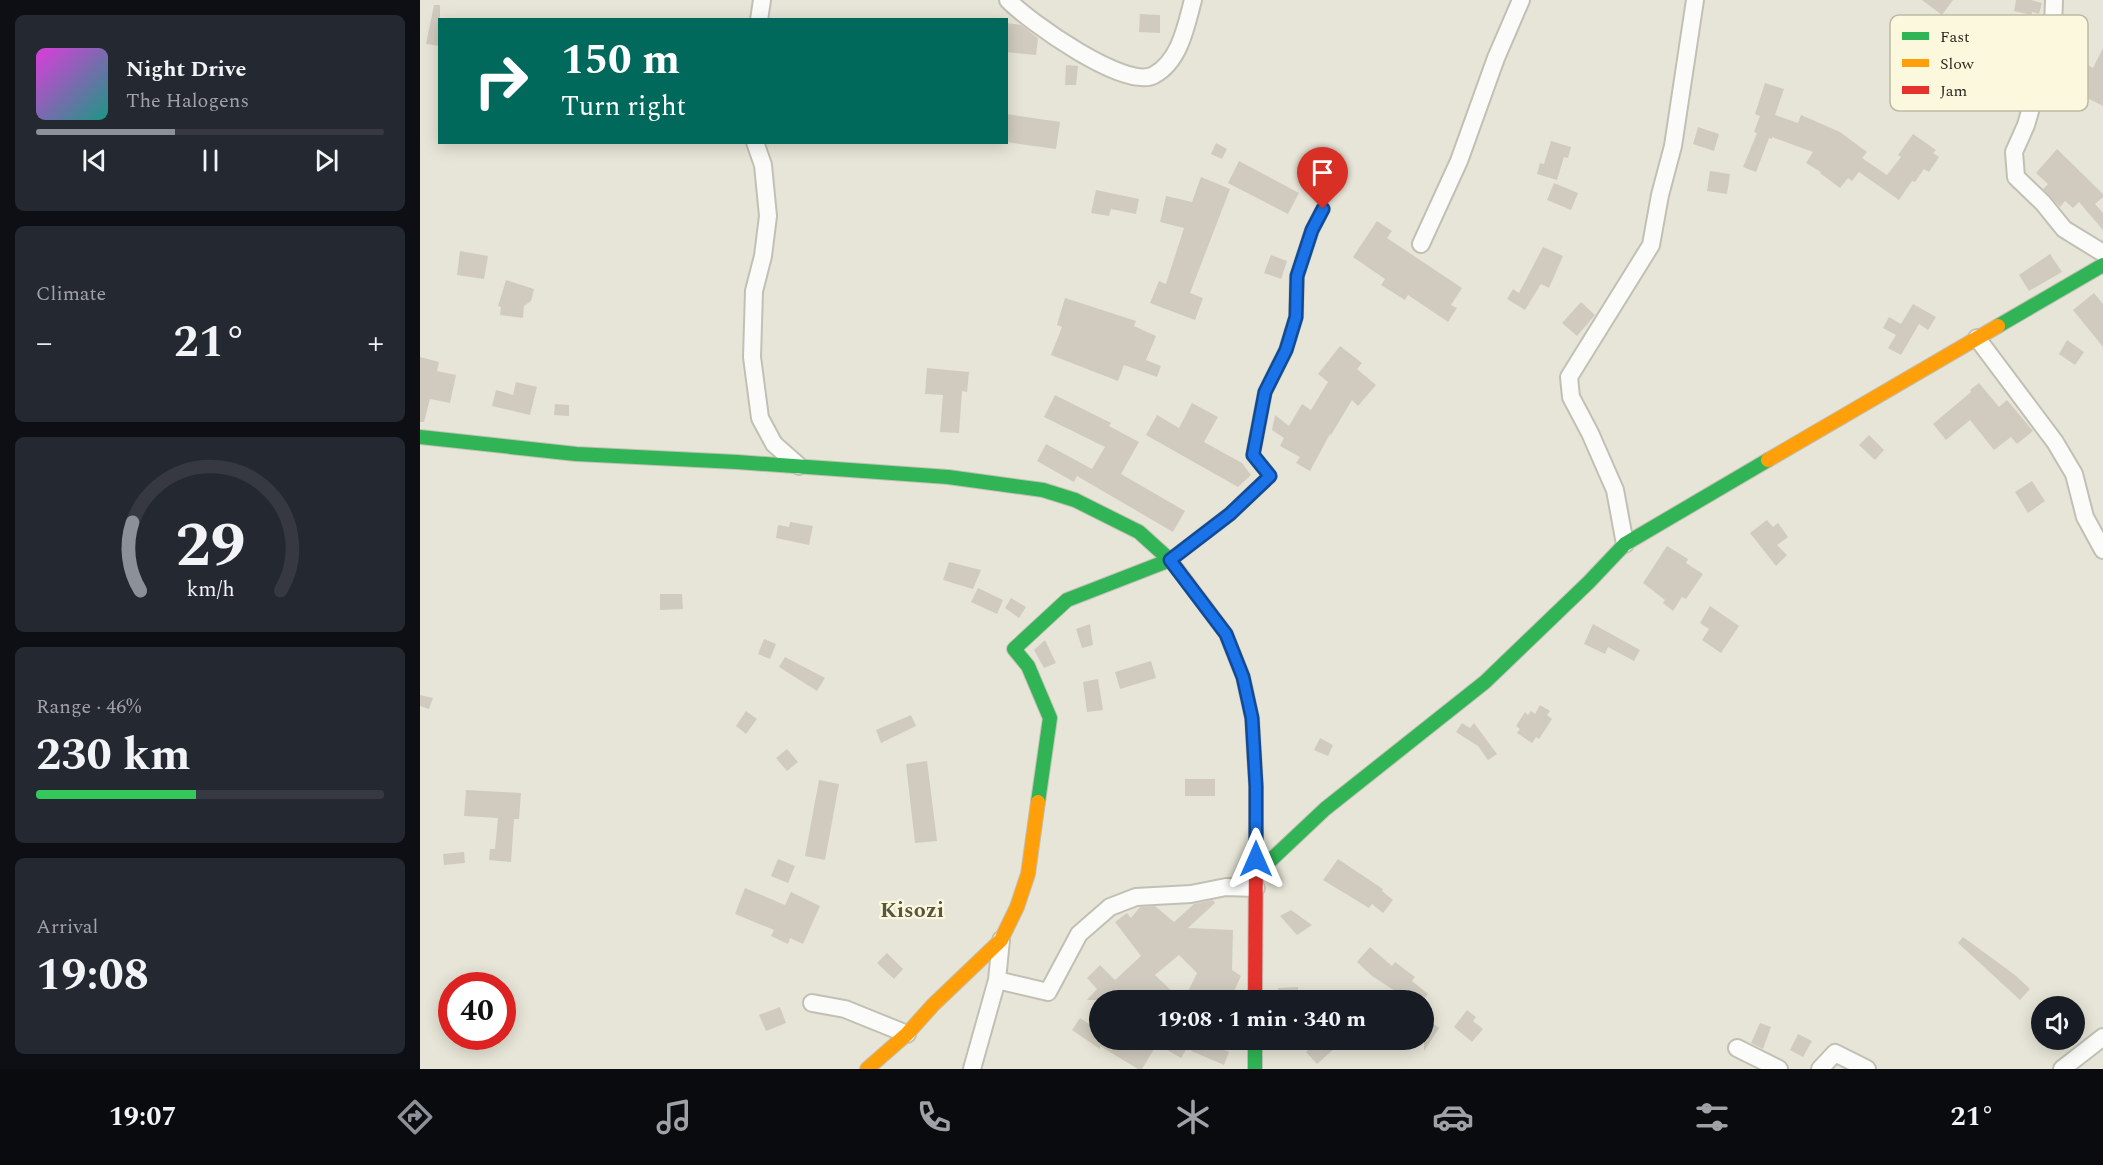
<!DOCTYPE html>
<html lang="en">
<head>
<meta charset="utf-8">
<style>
	body { margin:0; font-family:Spectral,serif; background:#242831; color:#f1f3f6; height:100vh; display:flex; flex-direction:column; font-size:22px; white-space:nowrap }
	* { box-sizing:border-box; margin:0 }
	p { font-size:20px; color:#9ea1a6 }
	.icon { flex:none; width:33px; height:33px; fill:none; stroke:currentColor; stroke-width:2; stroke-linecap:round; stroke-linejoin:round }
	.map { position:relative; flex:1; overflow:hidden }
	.panel { display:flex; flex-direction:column; gap:15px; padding:15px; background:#0d0f14; width:420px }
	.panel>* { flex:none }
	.banner { position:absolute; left:18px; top:18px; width:570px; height:126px; border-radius:0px; box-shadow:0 3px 15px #0003; background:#00695c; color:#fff; overflow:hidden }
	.buttons { position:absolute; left:1611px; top:996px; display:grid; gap:12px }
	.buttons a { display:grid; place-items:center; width:54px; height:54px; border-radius:50%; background:#171b24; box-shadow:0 3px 15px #0003; font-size:30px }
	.speed { position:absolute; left:18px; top:972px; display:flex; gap:12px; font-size:30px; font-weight:700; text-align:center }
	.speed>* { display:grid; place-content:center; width:78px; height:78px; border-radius:50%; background:#171b24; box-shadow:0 3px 15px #0003; line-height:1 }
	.speed .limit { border:9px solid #d22; background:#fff; color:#111 }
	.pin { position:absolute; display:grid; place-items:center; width:51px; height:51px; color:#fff; margin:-62px -26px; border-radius:50% 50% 50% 0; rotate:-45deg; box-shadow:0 0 6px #0007 }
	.pin .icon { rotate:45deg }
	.me { position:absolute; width:66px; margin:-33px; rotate:0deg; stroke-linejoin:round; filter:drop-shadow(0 0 4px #0008) }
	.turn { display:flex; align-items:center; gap:21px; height:126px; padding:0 24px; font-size:27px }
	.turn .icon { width:78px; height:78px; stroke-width:2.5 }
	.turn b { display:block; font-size:42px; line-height:51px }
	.big { font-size:45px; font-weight:700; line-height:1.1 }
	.panel .card { flex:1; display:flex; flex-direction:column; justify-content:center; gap:9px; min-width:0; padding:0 21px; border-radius:9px; background:#242831 }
	.panel .dial { align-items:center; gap:0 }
	.dial svg { height:156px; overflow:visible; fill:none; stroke:#363941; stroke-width:7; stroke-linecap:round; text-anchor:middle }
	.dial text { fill:#f1f3f6; stroke:none }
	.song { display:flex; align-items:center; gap:18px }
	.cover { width:72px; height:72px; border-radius:9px; background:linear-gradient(135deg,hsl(300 70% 55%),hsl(170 70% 35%)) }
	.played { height:6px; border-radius:3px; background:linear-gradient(90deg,#8c9099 40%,#363941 40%) }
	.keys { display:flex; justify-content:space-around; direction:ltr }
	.heat { display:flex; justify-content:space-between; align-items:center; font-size:33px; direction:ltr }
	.charge { height:9px; border-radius:4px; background:linear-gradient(90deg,#34c759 46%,#363941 0) }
	.trip { position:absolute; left:669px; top:990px; width:345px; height:60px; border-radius:30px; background:#171b24; box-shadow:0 3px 15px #0003; font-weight:700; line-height:60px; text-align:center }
	.tabs { display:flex; height:96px; justify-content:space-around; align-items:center; background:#090b0e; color:#9ea1a6 }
	.tabs .icon { width:42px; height:42px }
	.tabs .active { color:#8c9099 }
	.tabs b { font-size:27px; color:#f1f3f6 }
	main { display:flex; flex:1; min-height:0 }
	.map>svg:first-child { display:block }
	.building { fill:#d1cbbf }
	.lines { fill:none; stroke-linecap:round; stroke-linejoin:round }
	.street-casing { stroke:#c2c0b4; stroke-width:20 }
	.fast-casing { stroke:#c2c0b4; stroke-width:16 }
	.slow-casing { stroke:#c2c0b4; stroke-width:16 }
	.jam-casing { stroke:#c2c0b4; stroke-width:16 }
	.street { stroke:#fbfbf9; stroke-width:16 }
	.fast { stroke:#30b455; stroke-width:14 }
	.slow { stroke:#ff9f0a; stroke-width:14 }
	.jam { stroke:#e5322d; stroke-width:14 }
	.route-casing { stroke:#114b97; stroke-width:15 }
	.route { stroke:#1a73e8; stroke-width:10 }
	.labels { text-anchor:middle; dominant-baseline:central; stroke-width:4.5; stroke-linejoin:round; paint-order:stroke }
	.quarter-label { font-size:22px; font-weight:bold; fill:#59563f; stroke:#fbf8dd }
	.key { fill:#fbf8dd; stroke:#bcbaa4; stroke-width:1.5 }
	.key-label { font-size:16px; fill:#2a291f }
</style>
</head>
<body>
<main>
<section class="panel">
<div class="card">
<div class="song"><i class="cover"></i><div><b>Night Drive</b><p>The Halogens</p></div></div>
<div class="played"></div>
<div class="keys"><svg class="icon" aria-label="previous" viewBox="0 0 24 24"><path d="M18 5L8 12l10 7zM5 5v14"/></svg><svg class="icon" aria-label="pause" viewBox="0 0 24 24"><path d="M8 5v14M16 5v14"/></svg><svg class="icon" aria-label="next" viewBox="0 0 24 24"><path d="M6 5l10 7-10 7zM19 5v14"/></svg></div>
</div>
<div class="card"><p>Climate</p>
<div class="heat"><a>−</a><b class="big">21°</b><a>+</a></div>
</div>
<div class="card dial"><svg viewBox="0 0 100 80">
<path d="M14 69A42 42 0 1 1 86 69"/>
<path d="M14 69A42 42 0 0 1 10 34" stroke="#8c9099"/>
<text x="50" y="56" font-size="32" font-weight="700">29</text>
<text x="50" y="72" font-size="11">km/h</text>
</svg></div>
<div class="card"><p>Range · 46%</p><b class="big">230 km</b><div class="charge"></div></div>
<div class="card"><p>Arrival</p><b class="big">19:08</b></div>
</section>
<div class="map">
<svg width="1683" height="1069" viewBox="0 0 1683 1069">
	<rect width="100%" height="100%" fill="#e7e5d7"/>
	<path class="building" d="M 1502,0 L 1533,0 L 1522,15 Z
		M 1596,0 L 1611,0 L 1622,3 L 1619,14 L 1612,12 L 1612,15 L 1594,11 Z
		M 14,5 L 20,5 L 20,46 L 6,44 Z
		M 720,14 L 740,15 L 740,33 L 719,32 Z
		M 586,23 L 601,25 L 618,38 L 616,55 L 586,52 Z
		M 1683,48 L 1683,106 L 1667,98 L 1669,94 L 1653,86 L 1664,63 L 1673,68 Z
		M 646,65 L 658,66 L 656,85 L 645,85 Z
		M 1345,83 L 1364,89 L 1355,115 L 1378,123 L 1381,115 L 1420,132 L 1447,152 L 1442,158 L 1467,175 L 1481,157 L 1478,155 L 1493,134 L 1516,150 L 1513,153 L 1519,157 L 1509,172 L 1504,169 L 1495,182 L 1492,181 L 1479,200 L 1439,172 L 1432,181 L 1428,178 L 1420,188 L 1400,173 L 1401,172 L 1386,163 L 1393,152 L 1352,137 L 1352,139 L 1349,138 L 1336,172 L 1323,167 L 1337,133 L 1334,132 L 1340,116 L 1335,114 Z
		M 586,114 L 640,122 L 636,149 L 586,142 Z
		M 1278,127 L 1299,134 L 1294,151 L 1273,144 Z
		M 1131,141 L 1151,147 L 1148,158 L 1144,157 L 1137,180 L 1117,174 L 1120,163 L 1124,164 Z
		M 796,143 L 807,149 L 802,159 L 791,154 Z
		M 1637,149 L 1683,194 L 1683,197 L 1675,204 L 1683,213 L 1683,230 L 1659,202 L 1653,208 L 1645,201 L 1640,207 L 1623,189 L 1628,184 L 1616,173 Z
		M 819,161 L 879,193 L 868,214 L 808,183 Z
		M 1290,171 L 1310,174 L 1307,194 L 1287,191 Z
		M 781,177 L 810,189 L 770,293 L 783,298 L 775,320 L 730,303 L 739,281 L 746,284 L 764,228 L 740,222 L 746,196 L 772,202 Z
		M 1134,183 L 1158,193 L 1151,210 L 1127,200 Z
		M 676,190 L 719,199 L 716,214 L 691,209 L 689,216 L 671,213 Z
		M 957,221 L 972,231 L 967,238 L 1042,288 L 1031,305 L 1037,308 L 1028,322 L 988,295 L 985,300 L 961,285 L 965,279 L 933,257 Z
		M 1123,247 L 1143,256 L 1129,288 L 1121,284 L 1105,310 L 1087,299 L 1093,289 L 1099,293 Z
		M 40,251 L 68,256 L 64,279 L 37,275 Z
		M 1630,254 L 1642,272 L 1609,291 L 1599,275 Z
		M 851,255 L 867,261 L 861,279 L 844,273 Z
		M 86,280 L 114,289 L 111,301 L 104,306 L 103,318 L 80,315 L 81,307 L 78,306 Z
		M 1674,293 L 1683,304 L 1683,347 L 1653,310 Z
		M 645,298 L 716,321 L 714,326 L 736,336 L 726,360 L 741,366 L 737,377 L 704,365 L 698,381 L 631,355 L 642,327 L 637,325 Z
		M 1161,302 L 1175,315 L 1157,336 L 1142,323 Z
		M 1493,304 L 1516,317 L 1508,330 L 1499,324 L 1481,355 L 1468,348 L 1476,335 L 1463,328 L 1469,317 L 1481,324 Z
		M 1647,340 L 1664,352 L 1655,365 L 1639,354 Z
		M 920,346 L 942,363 L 937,369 L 956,385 L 938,406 L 932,400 L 911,435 L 910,434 L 890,471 L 876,463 L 880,457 L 860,446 L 864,438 L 852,430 L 855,415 L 869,426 L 882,404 L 891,410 L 908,382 L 898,374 Z
		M 0,357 L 19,362 L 17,371 L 36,375 L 30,403 L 10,399 L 4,422 L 0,422 Z
		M 507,368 L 549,372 L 547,392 L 542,391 L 539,433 L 520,432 L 523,395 L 505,394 Z
		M 96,382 L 117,387 L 110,415 L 72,406 L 76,390 L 93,395 Z
		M 1559,383 L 1579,407 L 1587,400 L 1613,431 L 1597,444 L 1591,437 L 1574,450 L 1550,420 L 1526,440 L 1513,424 L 1551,392 L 1550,390 Z
		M 635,395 L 691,423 L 689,426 L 719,442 L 701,474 L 765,511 L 753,532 L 657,476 L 654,482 L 617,461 L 626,444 L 672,469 L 685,447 L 624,417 Z
		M 772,403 L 798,417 L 784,442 L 822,463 L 831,475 L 818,487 L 726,435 L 737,415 L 759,428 Z
		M 135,404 L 149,405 L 149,416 L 134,415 Z
		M 1449,435 L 1464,450 L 1455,460 L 1439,445 Z
		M 1612,481 L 1625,501 L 1608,513 L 1595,492 Z
		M 1347,520 L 1353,527 L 1358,523 L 1368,537 L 1357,545 L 1367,555 L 1356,566 L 1330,533 Z
		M 370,522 L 393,526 L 389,545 L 356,538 L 358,525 L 369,527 Z
		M 1247,546 L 1268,559 L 1266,563 L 1283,574 L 1266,599 L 1262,597 L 1253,611 L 1243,603 L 1245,600 L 1223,583 Z
		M 529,562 L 561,570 L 553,589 L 523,580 Z
		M 558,588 L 583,600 L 577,614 L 551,602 Z
		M 240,594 L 262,594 L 263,609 L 240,610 Z
		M 591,598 L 606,607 L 599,618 L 585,608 Z
		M 1290,606 L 1319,626 L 1301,653 L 1282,640 L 1289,629 L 1280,623 Z
		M 670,624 L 673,645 L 662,648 L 656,629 Z
		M 1173,624 L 1220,650 L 1214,661 L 1188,647 L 1185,654 L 1164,644 Z
		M 344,639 L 356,644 L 350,659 L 338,654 Z
		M 625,640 L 636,663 L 624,668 L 614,650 Z
		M 365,657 L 405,678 L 397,691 L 359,667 Z
		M 731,661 L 736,678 L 700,689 L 695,672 Z
		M 678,679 L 683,710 L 667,712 L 663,682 Z
		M 0,695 L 13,698 L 9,709 L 0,706 Z
		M 1120,705 L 1130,711 L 1127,715 L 1132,719 L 1119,739 L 1116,737 L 1112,743 L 1097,733 L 1100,729 L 1096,726 L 1105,712 L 1108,715 L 1111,711 L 1115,714 Z
		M 326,711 L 337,719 L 326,734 L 316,726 Z
		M 491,715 L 496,726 L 461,743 L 456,730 Z
		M 1042,723 L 1050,728 L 1054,723 L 1077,754 L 1068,760 L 1058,746 L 1036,732 Z
		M 900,738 L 913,745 L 908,756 L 894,750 Z
		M 367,749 L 378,762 L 367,771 L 356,758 Z
		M 507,761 L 517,841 L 495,843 L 486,764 Z
		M 765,779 L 795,779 L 795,796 L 765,796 Z
		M 399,780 L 419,784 L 405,860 L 385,856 Z
		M 46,790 L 101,793 L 99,819 L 94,819 L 91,862 L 69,860 L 70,849 L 75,849 L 78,818 L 44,816 Z
		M 44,852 L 45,863 L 24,865 L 23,854 Z
		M 358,859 L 375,866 L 368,883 L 351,876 Z
		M 918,859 L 963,889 L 962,891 L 973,900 L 963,913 L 952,904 L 949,908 L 903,880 Z
		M 325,888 L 365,905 L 371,892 L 400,906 L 383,944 L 370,938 L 368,944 L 351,936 L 354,930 L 315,914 Z
		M 793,900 L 795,903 L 768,928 L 813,930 L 812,970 L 821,976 L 810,1000 L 764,1000 L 777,973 L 759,955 L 735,975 L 761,1000 L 667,1000 L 677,989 L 667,978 L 680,965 L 695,980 L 721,956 L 695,922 L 707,913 L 711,918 L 720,907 L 735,906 L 754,922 L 774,904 Z
		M 871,910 L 892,925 L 877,935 L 860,916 Z
		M 1543,937 L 1595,975 L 1610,989 L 1600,1000 L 1538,943 Z
		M 950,947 L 972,966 L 975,962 L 995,977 L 992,981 L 1008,994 L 1003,1000 L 989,1000 L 952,976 L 937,962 Z
		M 467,953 L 483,969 L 474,979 L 457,963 Z
		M 878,987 L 878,1000 L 859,1000 L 858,988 Z
		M 360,1007 L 366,1023 L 346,1031 L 339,1015 Z
		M 1047,1010 L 1056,1017 L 1053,1021 L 1063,1029 L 1052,1042 L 1034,1027 Z
		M 1004,1017 L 1019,1028 L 1004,1051 Z
		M 660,1018 L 680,1031 L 680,1040 L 760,1040 L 769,1045 L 761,1058 L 737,1044 L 722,1069 L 718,1069 L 680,1046 L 680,1049 L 652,1030 Z
		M 1340,1023 L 1351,1027 L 1343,1049 L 1331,1043 Z
		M 1378,1034 L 1392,1041 L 1383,1057 L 1370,1050 Z
		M 776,1040 L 780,1040 L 809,1052 L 804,1065 L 771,1051 Z
		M 899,1040 L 908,1040 L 915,1048 L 897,1064 L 886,1052 Z"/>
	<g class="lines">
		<defs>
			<path id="street" d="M 588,0 C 608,21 706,91 734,75 C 760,61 766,26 773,0
				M 1634,0 L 1633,26 L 1622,70 L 1606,125 L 1594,152 L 1596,177 L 1623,203 L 1644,229 L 1683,253
				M 339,20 L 342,0
				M 335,142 L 343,165 L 348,216 L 343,256 L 334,291 L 332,357 L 340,418 L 354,444 L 379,466
				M 1001,244 L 1039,161 L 1076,58 L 1101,0
				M 1557,338 L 1635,442 L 1654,474 L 1665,517 L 1683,550
				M 1205,544 L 1195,490 L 1170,433 L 1151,397 L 1149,377 L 1231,245 L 1240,195 L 1253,146 L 1275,0
				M 577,980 L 628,992 L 659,934 L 690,907 L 716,897 L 771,894 L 806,887 L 836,888
				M 392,1003 L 425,1009 L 487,1034
				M 1317,1048 L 1359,1069
				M 552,1069 L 577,980 L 581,940
				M 1400,1069 L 1415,1053 L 1447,1069
				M 1642,1069 L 1683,1037"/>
			<path id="fast" d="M 1578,326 L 1683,265
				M 0,437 L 156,454 L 317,462 L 528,477 L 623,490 L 655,500 L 719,532 L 750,560 L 758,570
				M 618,802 L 630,718 L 608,666 L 594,649 L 647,600 L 750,560 L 810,514 L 850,476 L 833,455 L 845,392 L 866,350 L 876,317 L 877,276 L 892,230 L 903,209
				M 836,874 L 905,809 L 1065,682 L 1169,582 L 1205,544 L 1348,460
				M 835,1040 L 835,1069"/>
			<path id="slow" d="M 1348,460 L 1578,326
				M 758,570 L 806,634 L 823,677 L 832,718 L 836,786 L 836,851
				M 447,1069 L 487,1034 L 513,1005 L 581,940 L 597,907 L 608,874 L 618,802"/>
			<path id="jam" d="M 835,1000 L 836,851"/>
		</defs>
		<use href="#street" class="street-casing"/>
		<use href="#fast" class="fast-casing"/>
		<use href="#slow" class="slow-casing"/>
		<use href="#jam" class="jam-casing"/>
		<use href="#street" class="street"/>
		<use href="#fast" class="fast"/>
		<use href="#slow" class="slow"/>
		<use href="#jam" class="jam"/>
	</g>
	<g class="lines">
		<defs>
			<path id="route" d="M 836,859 L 836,786 L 832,718 L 823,677 L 806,634 L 750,560 L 810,514 L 850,476 L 833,455 L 845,392 L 866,350 L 876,317 L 877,276 L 892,230 L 903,209"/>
		</defs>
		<use href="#route" class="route-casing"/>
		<use href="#route" class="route"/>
	</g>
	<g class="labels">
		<g class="quarter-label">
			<text x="492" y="910">Kisozi</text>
		</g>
	</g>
	<rect x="1470" y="15" width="198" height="96" rx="9" class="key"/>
	<rect x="1482" y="32" width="27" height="8" fill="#30b455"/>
	<rect x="1482" y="59" width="27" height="8" fill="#ff9f0a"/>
	<rect x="1482" y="86" width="27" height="8" fill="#e5322d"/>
	<g class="key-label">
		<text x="1520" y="42">Fast</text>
		<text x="1520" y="69">Slow</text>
		<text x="1520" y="96">Jam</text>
	</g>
</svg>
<div class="buttons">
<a><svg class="icon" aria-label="sound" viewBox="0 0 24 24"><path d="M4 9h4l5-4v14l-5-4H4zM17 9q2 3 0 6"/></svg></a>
</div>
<div class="speed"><div class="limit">40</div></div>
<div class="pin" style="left:903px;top:209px;background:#d93025"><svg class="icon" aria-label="arrive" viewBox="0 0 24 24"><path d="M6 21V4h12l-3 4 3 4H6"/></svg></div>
<svg class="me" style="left:836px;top:859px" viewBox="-20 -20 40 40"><path d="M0-17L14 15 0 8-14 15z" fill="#1a73e8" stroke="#fff" stroke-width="4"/></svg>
<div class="trip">19:08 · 1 min · 340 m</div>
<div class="banner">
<div class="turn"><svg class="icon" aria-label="right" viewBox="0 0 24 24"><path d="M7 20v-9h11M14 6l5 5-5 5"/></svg><div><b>150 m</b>Turn right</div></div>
</div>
</div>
</main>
<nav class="tabs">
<b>19:07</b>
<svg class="icon active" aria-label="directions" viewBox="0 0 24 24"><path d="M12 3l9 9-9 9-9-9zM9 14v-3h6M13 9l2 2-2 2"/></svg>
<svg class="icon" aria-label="music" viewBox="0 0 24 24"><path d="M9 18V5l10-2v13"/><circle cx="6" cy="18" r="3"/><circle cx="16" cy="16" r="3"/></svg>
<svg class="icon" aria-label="phone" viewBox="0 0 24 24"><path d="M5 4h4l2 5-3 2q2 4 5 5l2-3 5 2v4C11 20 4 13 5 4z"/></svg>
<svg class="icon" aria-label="climate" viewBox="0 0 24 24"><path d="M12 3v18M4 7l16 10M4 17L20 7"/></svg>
<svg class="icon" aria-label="car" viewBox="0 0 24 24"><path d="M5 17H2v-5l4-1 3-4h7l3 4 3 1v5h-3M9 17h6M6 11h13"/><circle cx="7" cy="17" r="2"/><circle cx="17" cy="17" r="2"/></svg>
<svg class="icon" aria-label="filters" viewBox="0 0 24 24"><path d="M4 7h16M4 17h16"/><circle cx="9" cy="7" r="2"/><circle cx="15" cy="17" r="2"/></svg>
<b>21°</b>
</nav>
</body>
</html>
